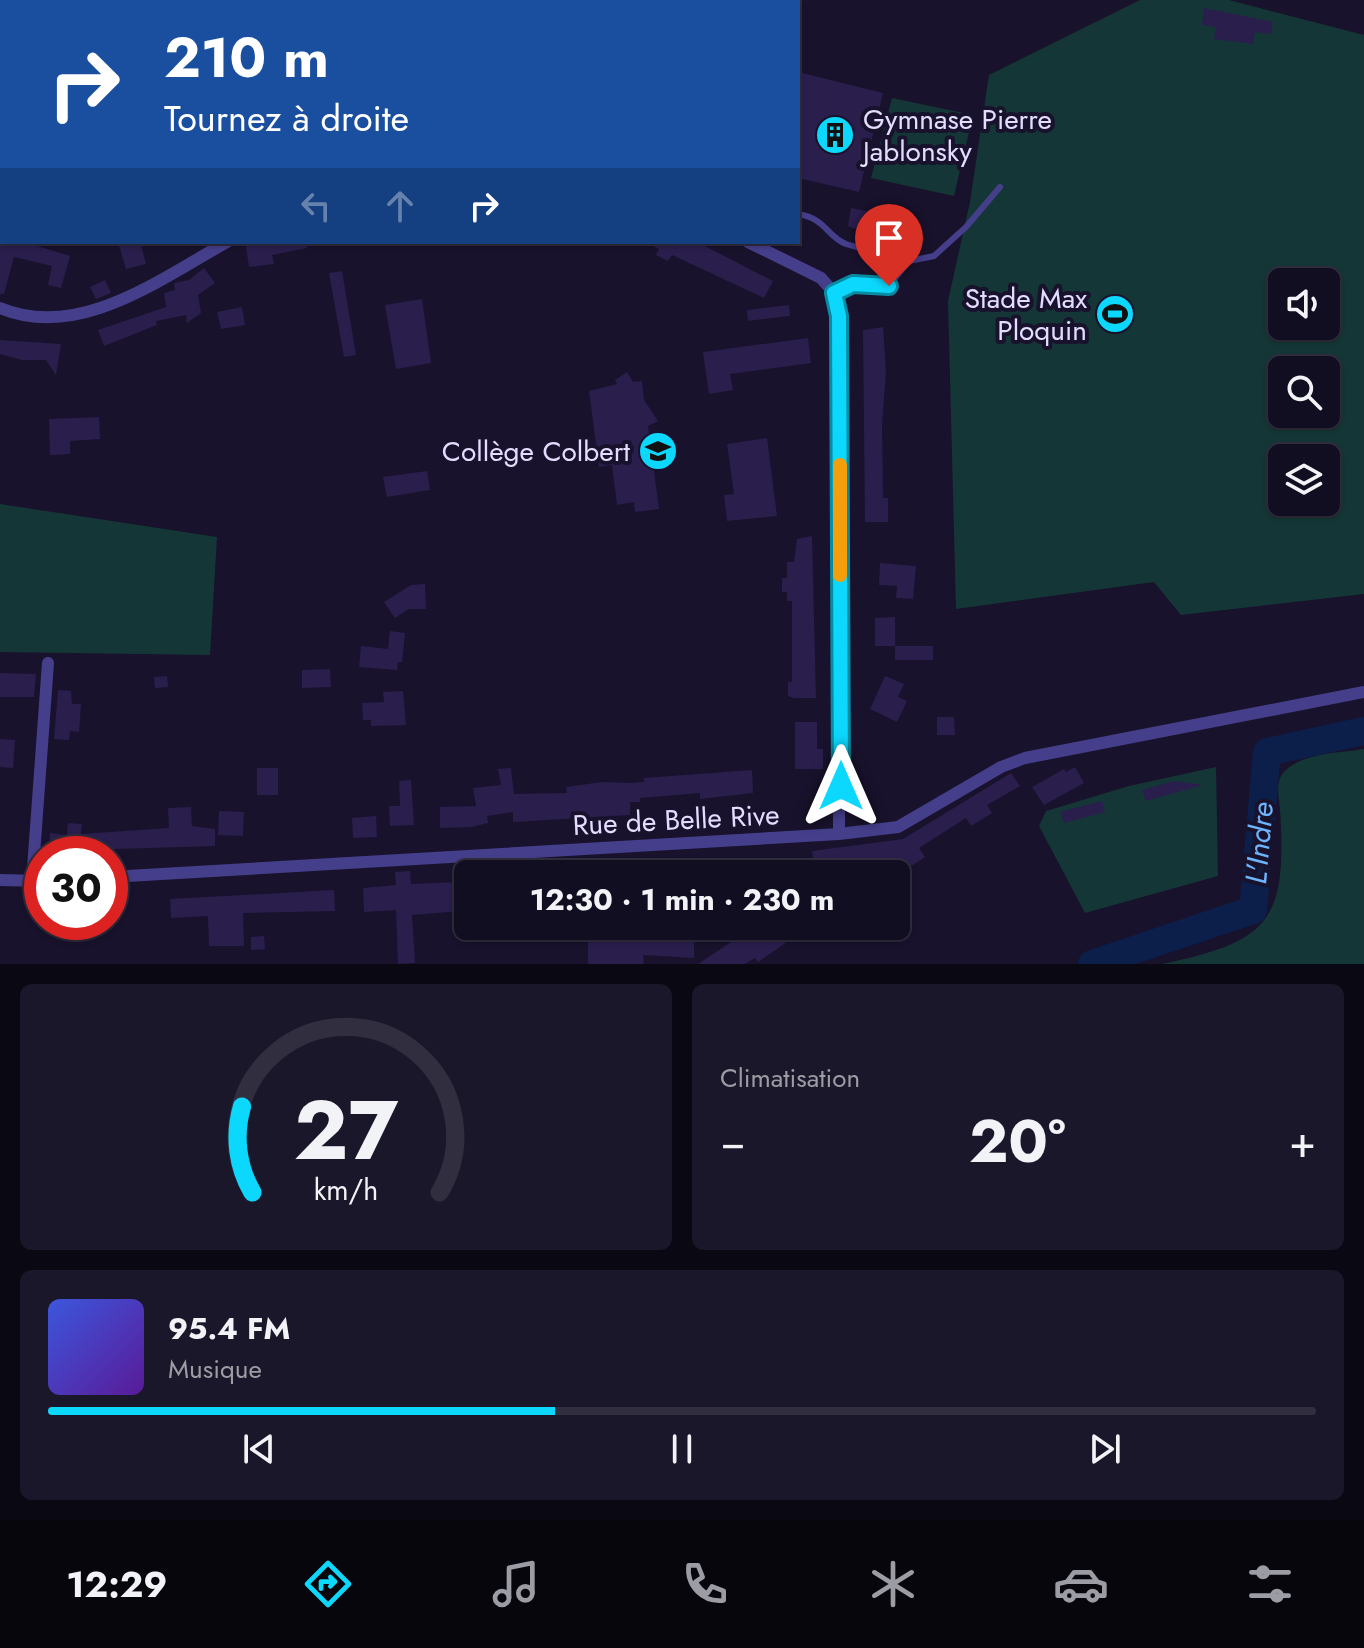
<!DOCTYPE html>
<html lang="fr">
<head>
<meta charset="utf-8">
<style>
	body { margin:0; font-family:Jost,sans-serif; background:#1b172a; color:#f1f3f6; height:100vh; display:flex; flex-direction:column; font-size:30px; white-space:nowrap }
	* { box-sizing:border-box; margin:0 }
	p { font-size:26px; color:#9c9ca5 }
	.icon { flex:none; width:44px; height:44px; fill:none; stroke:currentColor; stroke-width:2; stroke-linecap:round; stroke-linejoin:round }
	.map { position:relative; height:964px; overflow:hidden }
	.sheet { display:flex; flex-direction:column; gap:20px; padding:20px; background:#0a0812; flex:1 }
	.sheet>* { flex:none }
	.hud { position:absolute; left:0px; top:0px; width:800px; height:244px; box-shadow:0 2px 6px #0004,0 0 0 2px #312e3f; background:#1a4fa0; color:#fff; overflow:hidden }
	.tools { position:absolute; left:1268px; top:268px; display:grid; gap:16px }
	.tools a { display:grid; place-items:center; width:72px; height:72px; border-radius:12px; background:#120e21; box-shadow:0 2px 6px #0004,0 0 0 2px #312e3f; font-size:40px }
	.speed { position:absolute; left:24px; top:836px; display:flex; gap:16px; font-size:40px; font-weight:700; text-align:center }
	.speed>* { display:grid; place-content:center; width:104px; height:104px; border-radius:50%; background:#120e21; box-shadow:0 2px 6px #0004,0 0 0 2px #312e3f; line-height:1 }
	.speed .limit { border:12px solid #d22; background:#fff; color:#111 }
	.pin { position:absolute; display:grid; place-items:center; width:68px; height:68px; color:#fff; margin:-82px -34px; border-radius:50% 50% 50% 0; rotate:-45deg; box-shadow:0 0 8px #0007 }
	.pin .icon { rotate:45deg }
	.me { position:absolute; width:88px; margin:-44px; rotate:0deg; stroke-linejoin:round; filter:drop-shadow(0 0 6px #0008) }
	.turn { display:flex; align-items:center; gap:28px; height:168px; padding:0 32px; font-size:36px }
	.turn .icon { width:104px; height:104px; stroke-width:2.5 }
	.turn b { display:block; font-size:56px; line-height:68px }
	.lanes { display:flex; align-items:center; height:76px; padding:0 32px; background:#0003; justify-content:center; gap:40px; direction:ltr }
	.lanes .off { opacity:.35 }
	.big { font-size:60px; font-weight:700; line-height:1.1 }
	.sheet .card { flex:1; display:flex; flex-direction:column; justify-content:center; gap:12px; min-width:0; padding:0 28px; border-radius:12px; background:#1b172a }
	.sheet .dial { align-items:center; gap:0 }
	.dial svg { height:208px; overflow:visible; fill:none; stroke:#312e3f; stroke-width:7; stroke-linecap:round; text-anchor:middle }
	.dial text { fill:#f1f3f6; stroke:none }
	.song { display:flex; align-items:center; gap:24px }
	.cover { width:96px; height:96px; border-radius:12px; background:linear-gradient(135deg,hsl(230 70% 55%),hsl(270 70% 35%)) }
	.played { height:8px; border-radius:4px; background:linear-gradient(90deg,#0cd7fc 40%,#312e3f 40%) }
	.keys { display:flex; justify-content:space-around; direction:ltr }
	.heat { display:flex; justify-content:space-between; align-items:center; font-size:44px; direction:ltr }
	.sheet .tiles { flex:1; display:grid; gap:20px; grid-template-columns:1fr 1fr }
	.card:last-child { grid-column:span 2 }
	.trip { position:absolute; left:454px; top:860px; width:456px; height:80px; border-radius:12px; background:#120e21; box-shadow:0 2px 6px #0004,0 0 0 2px #312e3f; font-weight:700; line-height:80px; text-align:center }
	.tab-bar { display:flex; height:128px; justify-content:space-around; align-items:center; background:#07060d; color:#9c9ca5 }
	.tab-bar .icon { width:56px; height:56px }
	.tab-bar .active { color:#0cd7fc }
	.tab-bar b { font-size:36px; color:#f1f3f6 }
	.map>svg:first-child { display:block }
	.green { fill:#153636; fill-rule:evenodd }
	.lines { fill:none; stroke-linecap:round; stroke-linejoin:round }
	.river { stroke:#0c1f4b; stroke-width:28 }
	.building { fill:#2a1e4d }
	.lane { stroke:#453e8a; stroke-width:6 }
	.street { stroke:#453e8a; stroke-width:12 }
	.route-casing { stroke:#088ca4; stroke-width:20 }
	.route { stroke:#0cd7fc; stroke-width:14 }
	.slow { stroke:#f59e0b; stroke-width:14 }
	.labels { text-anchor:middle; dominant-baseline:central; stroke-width:8; stroke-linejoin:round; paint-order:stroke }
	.poi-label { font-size:28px; fill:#e3ddff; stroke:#18122c; text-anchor:end }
	.street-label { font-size:28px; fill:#e3ddff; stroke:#18122c }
	.water-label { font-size:30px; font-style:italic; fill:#6db3fd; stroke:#18122c }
</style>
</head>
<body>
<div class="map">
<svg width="1364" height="964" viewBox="0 0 1364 964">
	<rect width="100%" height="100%" fill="#18122c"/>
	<path class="green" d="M 1140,0 L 1229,0 L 1364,35 L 1364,594 L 1181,615 L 1154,582 L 956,609 L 948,301 L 970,202 L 989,75 ZM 1282,282 L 1326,282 L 1326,326 L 1282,326 ZM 1282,370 L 1326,370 L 1326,414 L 1282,414 ZM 1282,458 L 1326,458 L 1326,502 L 1282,502 Z
		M 892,98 L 973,115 L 954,196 L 871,178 Z
		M 0,504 L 217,537 L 210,655 L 0,652 Z
		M 1364,749 L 1364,964 L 1162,964 C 1271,941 1287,920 1280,809 C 1279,799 1275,783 1283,773 C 1300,753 1339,753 1364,749 Z
		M 1216,767 L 1218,876 L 1085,913 L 1039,826 L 1046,811 L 1129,786 Z"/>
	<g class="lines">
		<path class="river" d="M 1092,964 L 1253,910 L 1267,752 L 1364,731"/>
	</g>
	<path class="building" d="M 1204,8 L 1273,22 L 1271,34 L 1255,32 L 1253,44 L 1214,39 L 1216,27 L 1202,25 Z
		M 798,72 L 883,93 L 859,192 L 798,178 Z
		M 851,208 L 881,214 L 876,236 L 848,226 Z
		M 0,242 L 24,242 L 70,256 L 61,288 L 48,285 L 52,266 L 14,257 L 4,294 L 0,294 Z
		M 118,242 L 140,242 L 146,264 L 126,269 Z
		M 255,242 L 306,242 L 307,248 L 272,255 L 274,264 L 249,267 L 246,246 Z
		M 645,242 L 697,242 L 773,281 L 764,298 L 672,255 L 668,261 L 656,255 L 659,249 Z
		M 204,268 L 215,283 L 198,295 L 201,313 L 187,323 L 186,315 L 156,321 L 157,325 L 104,346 L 98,330 L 166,307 L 164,293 L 175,290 L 174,283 L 189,280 Z
		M 342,271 L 356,355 L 344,357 L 329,273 Z
		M 105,280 L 111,293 L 96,299 L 90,287 Z
		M 422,299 L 431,363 L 396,369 L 385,305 Z
		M 789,305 L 790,316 L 748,321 L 747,310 Z
		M 242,307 L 245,325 L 221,329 L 217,312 Z
		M 883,327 L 886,372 L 882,425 L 883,498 L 888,498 L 888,522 L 865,522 L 863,330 Z
		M 808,338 L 811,363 L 730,374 L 733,390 L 709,394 L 703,352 Z
		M 0,340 L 61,344 L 56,375 L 46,360 L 22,360 L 0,354 Z
		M 627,372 L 633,382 L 642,381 L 644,400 L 658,421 L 648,426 L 659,509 L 635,512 L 634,502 L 617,505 L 612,465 L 599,467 L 589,391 L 617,384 L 615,380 Z
		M 99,417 L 100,439 L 70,441 L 70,454 L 50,455 L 49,419 Z
		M 767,438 L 777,516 L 727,521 L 724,495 L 734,494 L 727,444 Z
		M 427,471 L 430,490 L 387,497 L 383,477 Z
		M 812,536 L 816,698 L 794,698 L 788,696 L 788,682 L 792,682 L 792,601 L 787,601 L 787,592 L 782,592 L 782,578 L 787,578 L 787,562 L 794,562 L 797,539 Z
		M 880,563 L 916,566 L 913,599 L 896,598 L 897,586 L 879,585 Z
		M 425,584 L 426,609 L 409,609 L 395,618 L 384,602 L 411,585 Z
		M 895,617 L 895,646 L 875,646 L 875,618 Z
		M 390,631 L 405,633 L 402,662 L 398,662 L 397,670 L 359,667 L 361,646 L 388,649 Z
		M 895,646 L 933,646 L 933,660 L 895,660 Z
		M 330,669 L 331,687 L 302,688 L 302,670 Z
		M 0,673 L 36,674 L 34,697 L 0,697 Z
		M 167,676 L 168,687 L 155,688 L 154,677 Z
		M 885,676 L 904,684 L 898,697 L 907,701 L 897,722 L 870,709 Z
		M 58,690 L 71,691 L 72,704 L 81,704 L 79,732 L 70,731 L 69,740 L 54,739 Z
		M 403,691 L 406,725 L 371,726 L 371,720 L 363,720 L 362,703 L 384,702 L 383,692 Z
		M 937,717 L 954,717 L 955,735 L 937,735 Z
		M 795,722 L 817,722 L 817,749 L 823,749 L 823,769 L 795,769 Z
		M 0,739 L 15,740 L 13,768 L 0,767 Z
		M 1075,767 L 1084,783 L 1044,805 L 1032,787 L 1064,769 L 1066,772 Z
		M 257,768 L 278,768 L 278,795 L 257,795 Z
		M 511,768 L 514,794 L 567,793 L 566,787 L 602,782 L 631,783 L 644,782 L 644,778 L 752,770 L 753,793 L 700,799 L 700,793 L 640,798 L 640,802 L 630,802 L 630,815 L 513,822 L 513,812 L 487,816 L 488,823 L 472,827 L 440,828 L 440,807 L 476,806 L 473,788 L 501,785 L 498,769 Z
		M 1011,773 L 1020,786 L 987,805 L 992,813 L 971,826 L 966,818 L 919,848 L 925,857 L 913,865 L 884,874 L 815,874 L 812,851 L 903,839 Z
		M 411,780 L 414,825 L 390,826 L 389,806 L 400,806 L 399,781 Z
		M 1174,781 L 1203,785 L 1146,801 L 1142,790 Z
		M 1102,801 L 1105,812 L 1064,823 L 1060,812 Z
		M 191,807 L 192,826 L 215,829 L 215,846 L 49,851 L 50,833 L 67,835 L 68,823 L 82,824 L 81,834 L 169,828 L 168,808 Z
		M 219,811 L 244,812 L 243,836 L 218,835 Z
		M 376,816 L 377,837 L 353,838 L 352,818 Z
		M 410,871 L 411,884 L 461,882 L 462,911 L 412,915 L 415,963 L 398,964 L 396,910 L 364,912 L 363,888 L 396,885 L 395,872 Z
		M 334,890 L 335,911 L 243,913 L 244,946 L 209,946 L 208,916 L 171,918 L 170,899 Z
		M 755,926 L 810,926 L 758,962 L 755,958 L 745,964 L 698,964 Z
		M 636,927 L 647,936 L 694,938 L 694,958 L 643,955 L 644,964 L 588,964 L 588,937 L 621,938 L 630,936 Z
		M 264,936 L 265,949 L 251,950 L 251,937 Z"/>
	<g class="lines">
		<path class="lane" d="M 798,214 C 827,219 826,236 846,244 C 866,251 888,252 909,261
			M 834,293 L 853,284 L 889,286 L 909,261 L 934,256 L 966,227 L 1000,187"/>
		<path class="street" d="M 235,0 L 241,2
			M 121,2 L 122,0
			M 655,2 L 657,0
			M 748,242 L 821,278 L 834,293 L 839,316 L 839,834
			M 0,308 C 79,341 160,279 227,242
			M 110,877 L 839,834 L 898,827 L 1001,767 L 1025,758 L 1364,692
			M 0,880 L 42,881
			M 32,882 L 48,663"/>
	</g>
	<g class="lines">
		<defs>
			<path id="route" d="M 841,786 L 839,316 L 834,293 L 853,284 L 889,286"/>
		</defs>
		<use href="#route" class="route-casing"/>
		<use href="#route" class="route"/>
		<path class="slow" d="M 840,465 L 840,575"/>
	</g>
	<defs>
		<symbol id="building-disc" viewBox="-11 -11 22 22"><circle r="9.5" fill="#0cd7fc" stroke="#18122c"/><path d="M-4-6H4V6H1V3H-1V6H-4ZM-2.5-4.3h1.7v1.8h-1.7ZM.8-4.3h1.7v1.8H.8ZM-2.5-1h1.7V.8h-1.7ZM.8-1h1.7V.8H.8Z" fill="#111"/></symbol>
		<symbol id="stadium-disc" viewBox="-11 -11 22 22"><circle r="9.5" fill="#0cd7fc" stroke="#18122c"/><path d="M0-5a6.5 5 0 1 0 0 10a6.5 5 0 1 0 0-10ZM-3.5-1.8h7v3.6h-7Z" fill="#111"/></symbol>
		<symbol id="school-disc" viewBox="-11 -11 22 22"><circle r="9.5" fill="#0cd7fc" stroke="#18122c"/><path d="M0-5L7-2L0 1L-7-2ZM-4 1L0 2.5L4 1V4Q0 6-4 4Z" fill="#111"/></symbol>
	</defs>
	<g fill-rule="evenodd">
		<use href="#building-disc" x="813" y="113" width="44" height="44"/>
		<use href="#stadium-disc" x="1093" y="292" width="44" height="44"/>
		<use href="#school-disc" x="636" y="429" width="44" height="44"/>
	</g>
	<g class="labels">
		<g class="poi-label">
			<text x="863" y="119" text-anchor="start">Gymnase Pierre<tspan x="863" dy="32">Jablonsky</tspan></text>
			<text x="1087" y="298">Stade Max<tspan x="1087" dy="32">Ploquin</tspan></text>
			<text x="630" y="451">Collège Colbert</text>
		</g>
		<g class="street-label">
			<text transform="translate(676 820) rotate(-3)">Rue de Belle Rive</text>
		</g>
		<g class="water-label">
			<text transform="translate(1259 843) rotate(-85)">L'Indre</text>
		</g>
	</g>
</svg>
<div class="tools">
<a><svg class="icon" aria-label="sound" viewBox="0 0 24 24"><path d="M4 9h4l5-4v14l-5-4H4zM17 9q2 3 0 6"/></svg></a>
<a><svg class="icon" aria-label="search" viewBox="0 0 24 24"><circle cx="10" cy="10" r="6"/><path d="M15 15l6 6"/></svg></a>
<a><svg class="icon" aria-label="layers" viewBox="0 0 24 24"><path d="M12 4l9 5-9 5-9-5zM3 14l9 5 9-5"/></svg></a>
</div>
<div class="speed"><div class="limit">30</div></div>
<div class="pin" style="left:889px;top:286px;background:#d93025"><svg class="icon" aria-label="arrive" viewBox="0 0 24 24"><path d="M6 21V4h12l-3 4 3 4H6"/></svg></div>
<svg class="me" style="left:841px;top:786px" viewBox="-20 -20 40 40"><path d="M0-17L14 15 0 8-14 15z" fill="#0cd7fc" stroke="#fff" stroke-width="4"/></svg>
<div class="trip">12:30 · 1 min · 230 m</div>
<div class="hud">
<div class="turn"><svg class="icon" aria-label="right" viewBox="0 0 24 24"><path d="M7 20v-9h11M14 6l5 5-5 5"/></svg><div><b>210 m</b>Tournez à droite</div></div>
<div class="lanes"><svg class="icon off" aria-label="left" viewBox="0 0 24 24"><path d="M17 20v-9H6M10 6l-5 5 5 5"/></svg><svg class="icon off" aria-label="ahead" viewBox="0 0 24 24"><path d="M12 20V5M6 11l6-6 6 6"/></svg><svg class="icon" aria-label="right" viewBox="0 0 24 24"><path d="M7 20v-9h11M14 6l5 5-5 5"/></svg></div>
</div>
</div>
<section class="sheet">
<div class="tiles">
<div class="card dial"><svg viewBox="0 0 100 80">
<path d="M14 69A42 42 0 1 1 86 69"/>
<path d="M14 69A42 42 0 0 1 10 36" stroke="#0cd7fc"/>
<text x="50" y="56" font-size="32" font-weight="700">27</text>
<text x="50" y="72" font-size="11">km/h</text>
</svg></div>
<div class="card"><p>Climatisation</p>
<div class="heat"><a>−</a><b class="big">20°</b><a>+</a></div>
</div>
<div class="card">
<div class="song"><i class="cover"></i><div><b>95.4 FM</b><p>Musique</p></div></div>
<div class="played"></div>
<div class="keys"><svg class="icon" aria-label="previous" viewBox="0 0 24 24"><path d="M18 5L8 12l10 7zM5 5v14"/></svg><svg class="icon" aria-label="pause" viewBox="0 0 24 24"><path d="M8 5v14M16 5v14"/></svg><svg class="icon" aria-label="next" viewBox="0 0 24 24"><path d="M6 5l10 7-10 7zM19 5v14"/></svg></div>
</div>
</div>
</section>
<nav class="tab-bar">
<b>12:29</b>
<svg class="icon active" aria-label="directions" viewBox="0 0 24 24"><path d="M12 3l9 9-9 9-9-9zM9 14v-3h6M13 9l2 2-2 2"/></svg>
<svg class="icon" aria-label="music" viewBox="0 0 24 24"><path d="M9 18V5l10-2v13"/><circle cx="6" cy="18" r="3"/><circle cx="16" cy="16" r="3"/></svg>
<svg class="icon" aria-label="phone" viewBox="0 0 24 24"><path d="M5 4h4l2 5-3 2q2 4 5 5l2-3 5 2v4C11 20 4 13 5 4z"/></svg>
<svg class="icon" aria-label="climate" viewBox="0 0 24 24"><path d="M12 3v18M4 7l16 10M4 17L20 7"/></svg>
<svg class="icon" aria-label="car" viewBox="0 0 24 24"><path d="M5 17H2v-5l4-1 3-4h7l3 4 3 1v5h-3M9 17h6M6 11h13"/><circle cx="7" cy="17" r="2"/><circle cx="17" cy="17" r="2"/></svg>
<svg class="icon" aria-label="filters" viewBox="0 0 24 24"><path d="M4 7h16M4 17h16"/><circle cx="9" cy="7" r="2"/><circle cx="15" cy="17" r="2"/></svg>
</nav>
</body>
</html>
